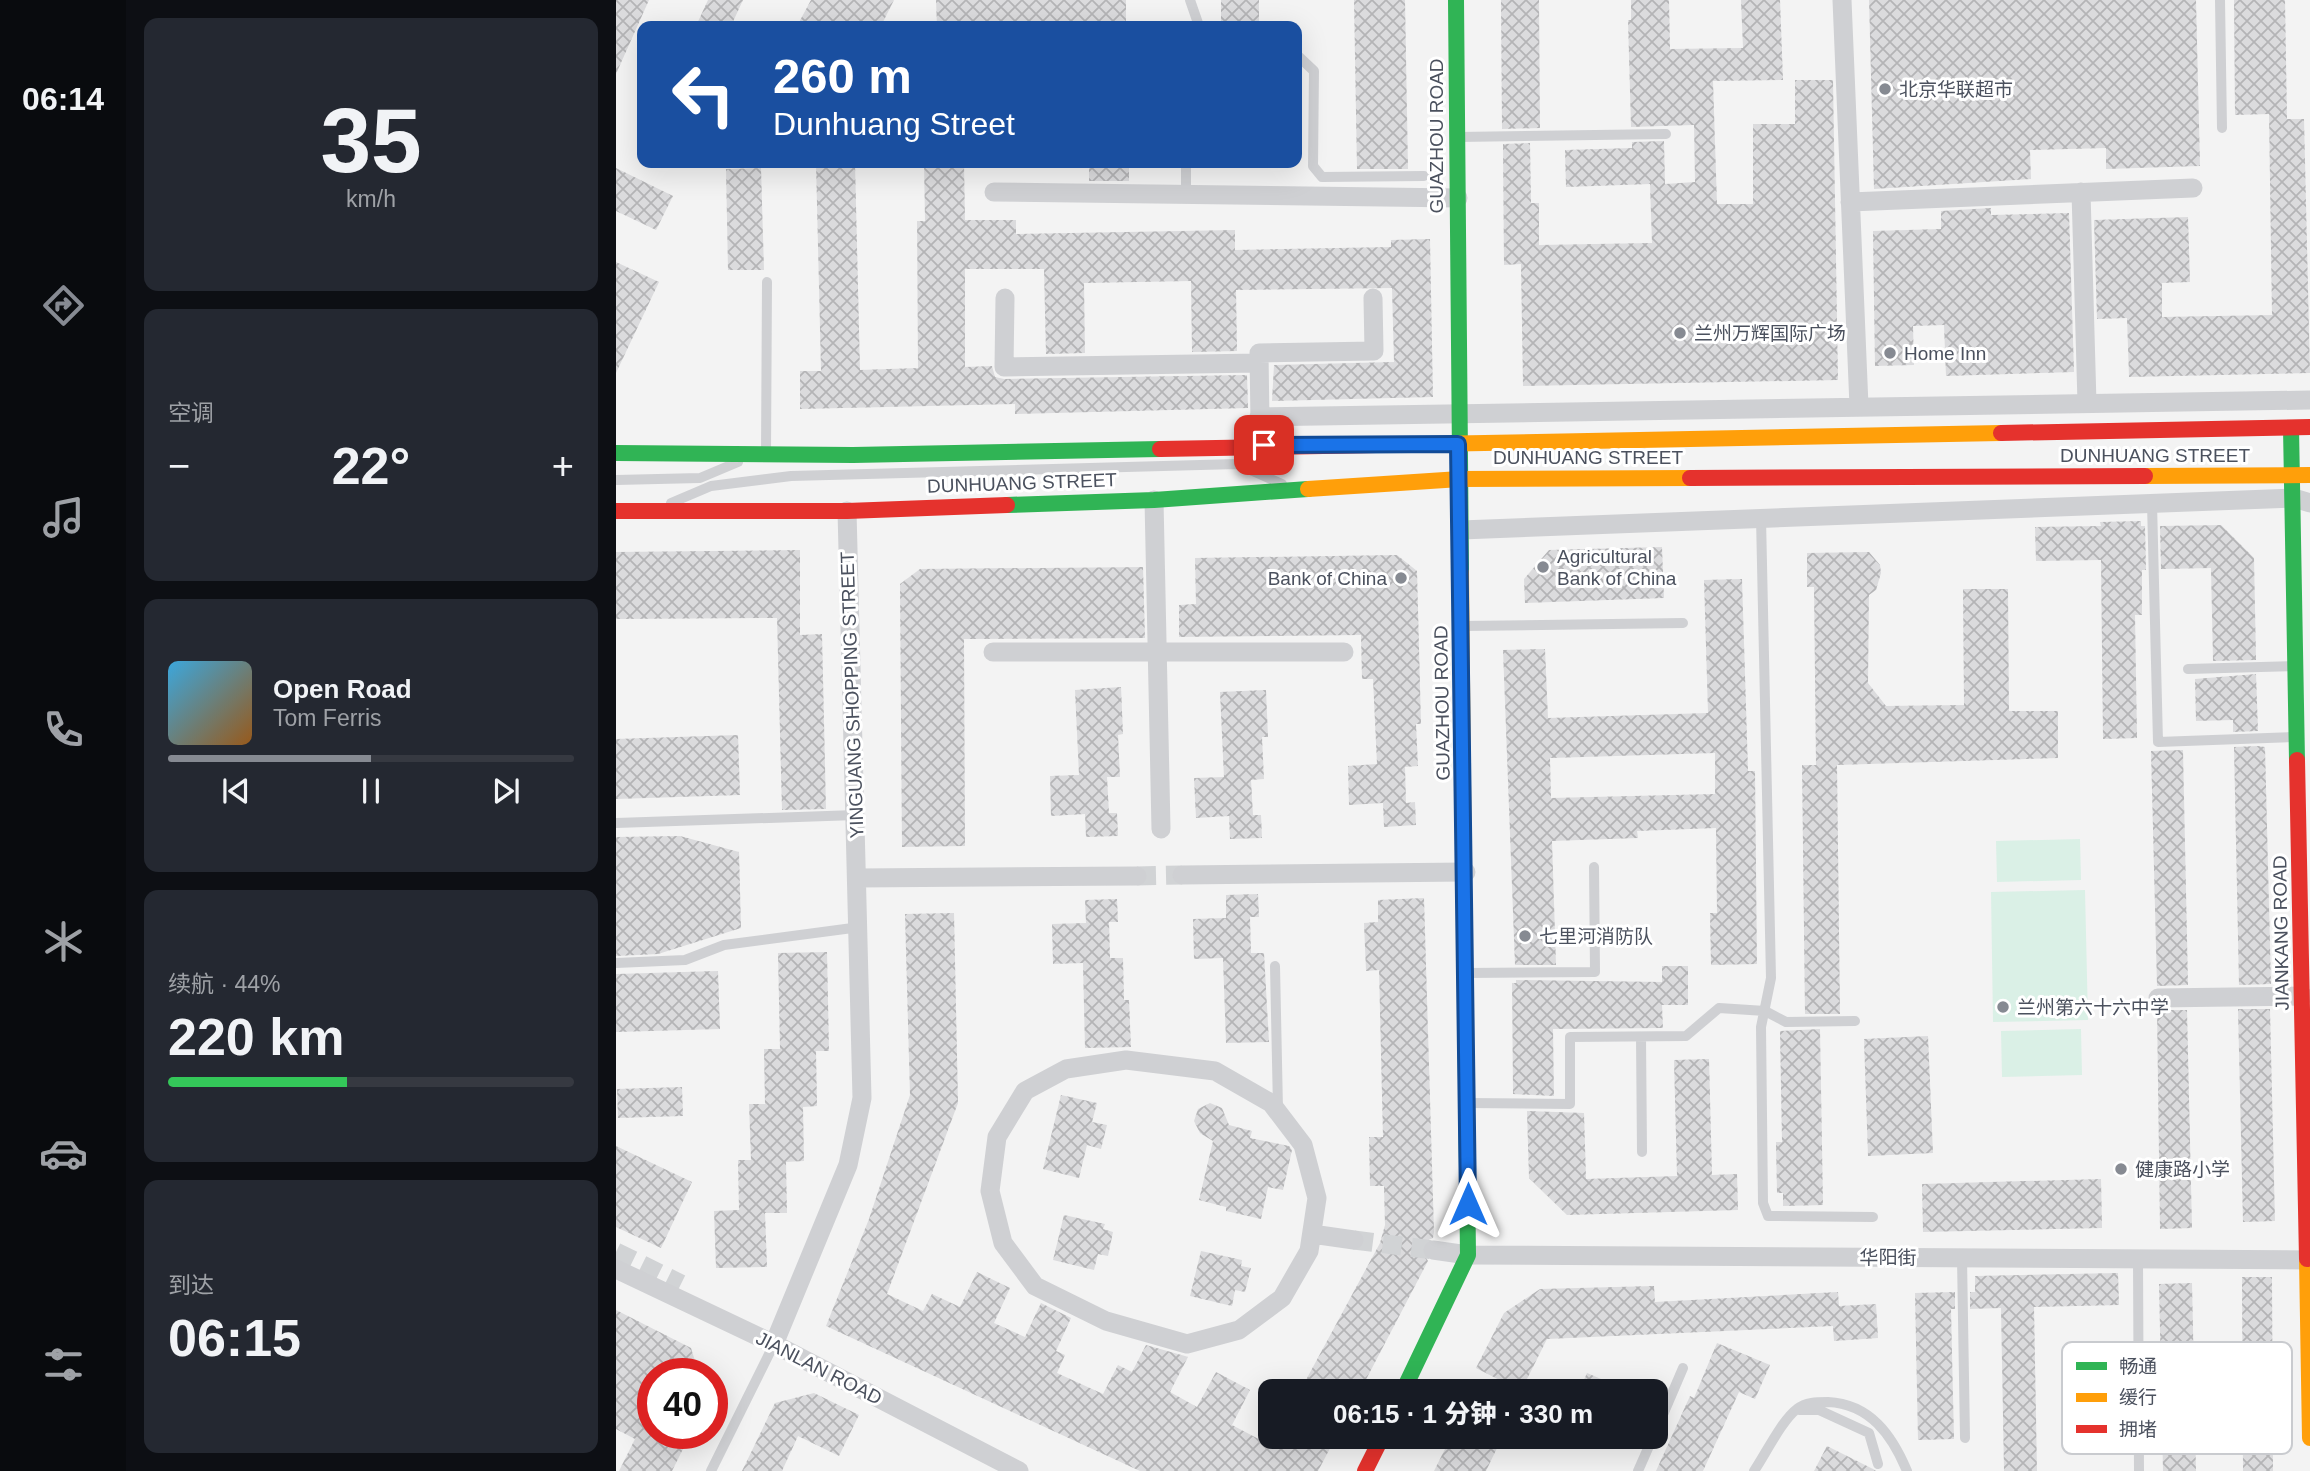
<!DOCTYPE html>
<html lang="zh">
<head>
<meta charset="utf-8">
<style>
	body { margin:0; font-family:Helvetica,"Noto Sans SC",sans-serif; background:#242831; color:#f1f3f6; height:100vh; display:flex; flex-direction:column; font-size:26px; white-space:nowrap }
	* { box-sizing:border-box; margin:0 }
	p { font-size:23px; color:#9ea1a6 }
	.icon { flex:none; width:38px; height:38px; fill:none; stroke:currentColor; stroke-width:2; stroke-linecap:round; stroke-linejoin:round }
	.map { position:relative; flex:1; overflow:hidden }
	.side { display:flex; flex-direction:column; gap:18px; padding:18px; background:#0d0f14; width:490px }
	.side>* { flex:none }
	.top-card { position:absolute; left:21px; top:21px; width:665px; height:147px; border-radius:14px; box-shadow:0 7px 28px #0002; background:#1a4fa0; color:#fff; overflow:hidden }
	.speed { position:absolute; left:21px; top:1358px; display:flex; gap:14px; font-size:35px; font-weight:700; text-align:center }
	.speed>* { display:grid; place-content:center; width:91px; height:91px; border-radius:50%; background:#171b24; box-shadow:0 7px 28px #0002; line-height:1 }
	.speed .limit { border:10px solid #d22; background:#fff; color:#111 }
	.pin { position:absolute; display:grid; place-items:center; width:60px; height:60px; color:#fff; margin:-30px; border-radius:14px; box-shadow:0 4px 10px #0006 }
	.me { position:absolute; width:77px; margin:-38px; rotate:0deg; stroke-linejoin:round; filter:drop-shadow(0 0 5px #0008) }
	.turn { display:flex; align-items:center; gap:24px; height:147px; padding:0 21px; font-size:32px }
	.turn .icon { width:91px; height:91px; stroke-width:2.5 }
	.turn b { display:block; font-size:49px; line-height:60px }
	.big { font-size:52px; font-weight:800; line-height:1.1 }
	.side .card { flex:1; display:flex; flex-direction:column; justify-content:center; gap:10px; min-width:0; padding:0 24px; border-radius:14px; background:#242831 }
	.side .dial { align-items:center; gap:0 }
	.dial b { font-size:91px; line-height:1 }
	.song { display:flex; align-items:center; gap:21px }
	.cover { width:84px; height:84px; border-radius:10px; background:linear-gradient(135deg,hsl(200 70% 55%),hsl(30 70% 35%)) }
	.played { height:7px; border-radius:4px; background:linear-gradient(90deg,#868a92 50%,#363941 50%) }
	.keys { display:flex; justify-content:space-around; direction:ltr }
	.heat { display:flex; justify-content:space-between; align-items:center; font-size:38px; direction:ltr }
	.charge { height:10px; border-radius:5px; background:linear-gradient(90deg,#34c759 44%,#363941 0) }
	.trip { position:absolute; left:642px; top:1379px; width:410px; height:70px; border-radius:14px; background:#171b24; box-shadow:0 7px 28px #0002; font-weight:800; line-height:70px; text-align:center }
	main { display:flex; flex:1; min-height:0 }
	.menu { display:flex; flex-direction:column; width:126px; justify-content:space-around; align-items:center; background:#090b0e; color:#9ea1a6 }
	.menu .icon { width:49px; height:49px }
	.menu .selected { color:#868a92 }
	.menu b { font-size:32px; color:#f1f3f6 }
	.map>svg:first-child { display:block }
	.grass { fill:#daf0e6 }
	.building { fill:url(#building-cross-hatch); fill-rule:evenodd }
	.lines { fill:none; stroke-linecap:round; stroke-linejoin:round }
	.street-tunnel { stroke:#d1d3d5; stroke-width:19; stroke-dasharray:19 10; stroke-linecap:butt }
	.lane { stroke:#cfd0d3; stroke-width:10 }
	.street { stroke:#cfd0d3; stroke-width:19 }
	.fast { stroke:#30b455; stroke-width:16 }
	.slow { stroke:#ff9f0a; stroke-width:16 }
	.jam { stroke:#e5322d; stroke-width:16 }
	.route-casing { stroke:#114b97; stroke-width:18 }
	.route { stroke:#1a73e8; stroke-width:12 }
	.poi-dot { fill:#868a92; stroke:#fff; stroke-width:2.5 }
	.labels { text-anchor:middle; dominant-baseline:central; stroke-width:6; stroke-linejoin:round; paint-order:stroke }
	.poi-label { font-size:19px; fill:#4b515e; stroke:#fff; text-anchor:start }
	.street-label { font-size:19px; fill:#4b515e; stroke:#fff }
	.key { fill:#fff; stroke:#c9cbcf; stroke-width:2 }
	.key-label { font-size:19px; fill:#4b515e }
</style>
</head>
<body>
<main>
<nav class="menu">
<b>06:14</b>
<svg class="icon selected" aria-label="directions" viewBox="0 0 24 24"><path d="M12 3l9 9-9 9-9-9zM9 14v-3h6M13 9l2 2-2 2"/></svg>
<svg class="icon" aria-label="music" viewBox="0 0 24 24"><path d="M9 18V5l10-2v13"/><circle cx="6" cy="18" r="3"/><circle cx="16" cy="16" r="3"/></svg>
<svg class="icon" aria-label="phone" viewBox="0 0 24 24"><path d="M5 4h4l2 5-3 2q2 4 5 5l2-3 5 2v4C11 20 4 13 5 4z"/></svg>
<svg class="icon" aria-label="climate" viewBox="0 0 24 24"><path d="M12 3v18M4 7l16 10M4 17L20 7"/></svg>
<svg class="icon" aria-label="car" viewBox="0 0 24 24"><path d="M5 17H2v-5l4-1 3-4h7l3 4 3 1v5h-3M9 17h6M6 11h13"/><circle cx="7" cy="17" r="2"/><circle cx="17" cy="17" r="2"/></svg>
<svg class="icon" aria-label="filters" viewBox="0 0 24 24"><path d="M4 7h16M4 17h16"/><circle cx="9" cy="7" r="2"/><circle cx="15" cy="17" r="2"/></svg>
</nav>
<section class="side">
<div class="card dial"><b>35</b><p>km/h</p></div>
<div class="card"><p>空调</p>
<div class="heat"><a>−</a><b class="big">22°</b><a>+</a></div>
</div>
<div class="card">
<div class="song"><i class="cover"></i><div><b>Open Road</b><p>Tom Ferris</p></div></div>
<div class="played"></div>
<div class="keys"><svg class="icon" aria-label="previous" viewBox="0 0 24 24"><path d="M18 5L8 12l10 7zM5 5v14"/></svg><svg class="icon" aria-label="pause" viewBox="0 0 24 24"><path d="M8 5v14M16 5v14"/></svg><svg class="icon" aria-label="next" viewBox="0 0 24 24"><path d="M6 5l10 7-10 7zM19 5v14"/></svg></div>
</div>
<div class="card"><p>续航 · 44%</p><b class="big">220 km</b><div class="charge"></div></div>
<div class="card"><p>到达</p><b class="big">06:15</b></div>
</section>
<div class="map">
<svg width="1694" height="1471" viewBox="0 0 1694 1471">
	<defs>
		<pattern id="building-cross-hatch" width="8" height="8" patternUnits="userSpaceOnUse" patternTransform="scale(1.75)"><rect width="8" height="8" fill="#dbdbdd"/><path d="M0 0l8 8M0 8l8-8" fill="none" stroke="#b4b4b6"/></pattern>
	</defs>
	<rect width="100%" height="100%" fill="#f3f3f3"/>
	<path class="grass" d="M 1464,839 L 1465,880 L 1381,882 L 1380,841 Z
		M 1469,890 L 1472,1020 L 1377,1022 L 1375,892 Z
		M 1465,1029 L 1466,1075 L 1386,1077 L 1385,1031 Z"/>
	<path class="building" d="M 0,0 L 33,0 L 0,74 Z
		M 92,0 L 127,0 L 115,26 L 80,26 Z
		M 195,0 L 278,0 L 265,26 L 181,26 Z
		M 320,0 L 510,0 L 510,26 L 321,26 Z
		M 605,0 L 643,0 L 643,26 L 605,26 Z
		M 738,0 L 789,0 L 792,169 L 741,169 Z
		M 885,0 L 923,0 L 924,128 L 886,129 Z
		M 1015,0 L 1053,0 L 1054,49 L 1127,48 L 1125,0 L 1164,0 L 1167,80 L 1097,81 L 1101,204 L 1137,204 L 1137,124 L 1179,124 L 1179,80 L 1217,80 L 1222,380 L 907,386 L 905,264 L 888,265 L 887,144 L 914,143 L 915,203 L 923,203 L 923,245 L 1036,243 L 1034,184 L 950,187 L 949,150 L 1016,148 L 1016,142 L 1048,141 L 1049,184 L 1079,182 L 1078,125 L 1015,127 L 1012,20 L 1015,20 Z
		M 1253,0 L 1580,0 L 1584,166 L 1490,169 L 1490,148 L 1414,150 L 1415,179 L 1258,189 Z
		M 1618,0 L 1669,0 L 1671,119 L 1688,119 L 1694,373 L 1513,377 L 1511,318 L 1481,319 L 1478,220 L 1572,217 L 1574,282 L 1546,283 L 1546,317 L 1656,315 L 1653,114 L 1619,115 Z
		M 200,163 L 239,163 L 244,370 L 302,368 L 301,221 L 309,221 L 308,163 L 348,163 L 349,220 L 400,220 L 400,234 L 619,230 L 619,250 L 775,247 L 775,240 L 814,239 L 817,397 L 656,401 L 658,365 L 778,362 L 776,288 L 620,290 L 621,351 L 576,352 L 575,281 L 468,283 L 469,353 L 430,354 L 428,269 L 349,269 L 349,367 L 376,366 L 379,377 L 388,379 L 631,375 L 632,408 L 399,414 L 399,404 L 184,409 L 184,371 L 205,371 Z
		M 473,163 L 513,163 L 513,181 L 473,181 Z
		M 0,168 L 57,196 L 40,230 L 0,211 Z
		M 145,168 L 148,270 L 112,270 L 110,169 Z
		M 1375,208 L 1375,215 L 1453,213 L 1458,372 L 1330,376 L 1328,325 L 1297,326 L 1298,365 L 1259,366 L 1257,231 L 1325,229 L 1325,211 Z
		M 0,262 L 43,282 L 0,373 Z
		M 1525,521 L 1525,526 L 1529,526 L 1530,570 L 1526,570 L 1526,615 L 1519,615 L 1521,738 L 1487,739 L 1485,560 L 1420,561 L 1419,527 L 1485,526 L 1484,522 Z
		M 1605,525 L 1638,558 L 1640,660 L 1597,661 L 1595,568 L 1545,569 L 1544,526 Z
		M 1046,547 L 1048,598 L 909,603 L 908,579 L 933,550 Z
		M 184,550 L 184,635 L 206,634 L 210,809 L 166,810 L 161,618 L 0,619 L 0,552 Z
		M 1253,552 L 1264,565 L 1265,573 L 1260,590 L 1253,595 L 1252,683 L 1270,706 L 1348,705 L 1347,589 L 1392,589 L 1393,711 L 1442,711 L 1442,758 L 1221,765 L 1224,1014 L 1189,1014 L 1186,765 L 1200,765 L 1198,587 L 1191,587 L 1191,553 Z
		M 781,555 L 801,571 L 805,724 L 800,724 L 802,766 L 789,767 L 790,803 L 799,802 L 800,825 L 768,827 L 767,803 L 733,805 L 732,766 L 761,764 L 757,679 L 746,679 L 745,635 L 563,637 L 563,605 L 580,604 L 579,558 Z
		M 527,567 L 529,638 L 348,639 L 349,846 L 286,847 L 284,584 L 304,569 Z
		M 1126,579 L 1132,771 L 1139,771 L 1141,964 L 1095,965 L 1094,913 L 1101,913 L 1100,828 L 1021,831 L 1022,838 L 936,841 L 940,965 L 899,965 L 887,650 L 929,649 L 932,718 L 1092,713 L 1088,580 ZM 1099,753 L 1099,794 L 935,798 L 934,758 Z
		M 1640,674 L 1642,731 L 1617,732 L 1617,720 L 1580,721 L 1579,679 Z
		M 505,687 L 507,734 L 502,735 L 504,777 L 491,777 L 493,813 L 501,813 L 502,836 L 470,837 L 469,814 L 435,816 L 434,776 L 463,775 L 459,690 Z
		M 650,690 L 652,737 L 646,737 L 648,779 L 635,780 L 637,815 L 645,815 L 646,838 L 614,839 L 613,816 L 580,818 L 578,778 L 608,777 L 604,692 Z
		M 122,735 L 124,795 L 0,799 L 0,739 Z
		M 1642,746 L 1649,747 L 1655,984 L 1623,985 L 1618,747 Z
		M 1567,750 L 1572,985 L 1541,986 L 1535,751 Z
		M 64,836 L 123,852 L 125,928 L 42,954 L 0,956 L 0,837 Z
		M 642,894 L 643,917 L 634,917 L 635,953 L 648,953 L 653,1042 L 610,1043 L 607,958 L 578,959 L 577,919 L 610,918 L 610,895 Z
		M 808,898 L 818,1232 L 817,1238 L 808,1242 L 805,1249 L 812,1261 L 744,1391 L 684,1391 L 764,1243 L 769,1225 L 768,1186 L 754,1186 L 753,1137 L 767,1137 L 763,970 L 750,971 L 748,923 L 762,922 L 762,900 Z
		M 501,899 L 502,922 L 493,922 L 494,958 L 507,958 L 508,1000 L 513,1000 L 515,1047 L 469,1048 L 467,963 L 437,964 L 436,924 L 470,923 L 469,900 Z
		M 338,913 L 342,1103 L 271,1294 L 307,1311 L 316,1294 L 344,1307 L 361,1272 L 394,1288 L 378,1323 L 409,1337 L 425,1303 L 455,1318 L 440,1351 L 449,1355 L 441,1373 L 487,1394 L 502,1365 L 516,1372 L 530,1345 L 569,1356 L 572,1357 L 554,1392 L 581,1407 L 600,1372 L 634,1390 L 616,1425 L 656,1446 L 661,1437 L 720,1437 L 702,1471 L 524,1471 L 210,1326 L 253,1219 L 294,1095 L 289,914 Z
		M 211,952 L 213,1051 L 200,1051 L 201,1106 L 187,1107 L 188,1161 L 170,1162 L 171,1213 L 149,1213 L 151,1267 L 100,1268 L 98,1211 L 123,1210 L 122,1160 L 135,1160 L 133,1104 L 149,1104 L 148,1049 L 164,1049 L 162,953 Z
		M 1046,966 L 1072,966 L 1072,1005 L 1046,1005 L 1047,1028 L 937,1029 L 938,1096 L 897,1094 L 896,983 L 900,983 L 900,980 L 1046,982 Z
		M 102,971 L 104,1029 L 0,1032 L 0,974 Z
		M 1622,1009 L 1654,1009 L 1659,1221 L 1627,1222 Z
		M 1541,1010 L 1571,1010 L 1576,1228 L 1544,1229 Z
		M 1204,1029 L 1207,1205 L 1167,1206 L 1167,1193 L 1161,1193 L 1160,1142 L 1166,1142 L 1164,1031 Z
		M 1312,1036 L 1317,1153 L 1252,1156 L 1248,1039 Z
		M 1093,1059 L 1096,1175 L 1121,1174 L 1122,1210 L 951,1215 L 913,1178 L 911,1111 L 968,1113 L 970,1179 L 1061,1176 L 1058,1060 Z
		M 66,1087 L 67,1116 L 2,1118 L 1,1089 Z
		M 445,1095 L 481,1103 L 476,1122 L 491,1125 L 485,1149 L 471,1145 L 463,1178 L 427,1169 Z
		M 594,1103 L 606,1108 L 613,1125 L 636,1131 L 634,1138 L 673,1146 L 676,1150 L 667,1190 L 652,1187 L 645,1219 L 610,1211 L 610,1207 L 583,1200 L 597,1141 L 584,1133 L 578,1121 L 582,1109 Z
		M 0,1146 L 76,1182 L 45,1248 L 0,1227 Z
		M 1485,1179 L 1486,1228 L 1307,1232 L 1306,1184 Z
		M 448,1215 L 489,1224 L 487,1229 L 497,1232 L 492,1256 L 482,1254 L 478,1270 L 437,1260 Z
		M 585,1251 L 626,1260 L 625,1266 L 635,1268 L 629,1292 L 619,1290 L 616,1306 L 574,1296 Z
		M 1502,1273 L 1503,1305 L 1418,1307 L 1421,1471 L 1388,1471 L 1385,1308 L 1354,1309 L 1354,1292 L 1359,1292 L 1359,1276 Z
		M 1626,1277 L 1656,1277 L 1657,1471 L 1627,1471 Z
		M 1576,1283 L 1580,1471 L 1547,1471 L 1543,1284 Z
		M 1038,1286 L 1039,1302 L 1222,1292 L 1223,1306 L 1260,1304 L 1262,1338 L 1218,1341 L 1217,1326 L 931,1339 L 905,1391 L 860,1368 L 888,1313 L 924,1289 Z
		M 1339,1292 L 1339,1309 L 1335,1309 L 1338,1439 L 1302,1440 L 1299,1293 Z
		M 0,1310 L 75,1348 L 83,1374 L 37,1374 L 37,1433 L 75,1433 L 56,1471 L 3,1471 L 19,1439 L 0,1429 Z
		M 1101,1343 L 1154,1365 L 1139,1399 L 1123,1392 L 1087,1471 L 1040,1471 L 1074,1396 L 1078,1398 Z
		M 971,1373 L 1013,1391 L 963,1391 Z
		M 198,1393 L 243,1415 L 223,1456 L 182,1436 L 166,1471 L 126,1471 L 159,1403 Z
		M 835,1437 L 864,1437 L 882,1446 L 870,1471 L 818,1471 Z
		M 1211,1446 L 1257,1469 L 1260,1471 L 1198,1471 Z"/>
	<g class="lines">
		<path class="street-tunnel" d="M 521,876 L 566,875
			M 738,1240 L 817,1250
			M 0,1252 L 65,1284"/>
		<path class="lane" d="M 574,0 L 583,26
			M 1604,0 L 1606,128
			M 681,55 L 698,71 L 697,166 L 706,177 L 808,176
			M 842,137 L 1050,134
			M 570,163 L 570,194
			M 150,453 L 151,282
			M 0,480 L 84,478 L 122,462
			M 55,503 L 95,486 L 175,476 L 621,464 L 666,484
			M 1536,503 L 1542,742 L 1678,737
			M 1145,518 L 1155,978 L 1145,1027 L 1147,1203 L 1152,1216 L 1257,1217
			M 847,626 L 1067,623
			M 1572,669 L 1677,666
			M 0,823 L 240,815
			M 0,963 L 69,960 L 108,945 L 244,927
			M 659,966 L 662,1109
			M 851,973 L 979,972 L 978,867
			M 1025,1037 L 1026,1152
			M 851,1103 L 954,1104 L 954,1037 L 1070,1036 L 1103,1008 L 1149,1011 L 1170,1022 L 1239,1021
			M 1346,1258 L 1349,1438
			M 1522,1259 L 1523,1471
			M 1183,1410 L 1203,1410 L 1253,1433 L 1262,1464
			M 1040,1431 L 1067,1368
			M 95,1471 L 158,1344
			M 1022,1471 L 1037,1437
			M 1138,1471 C 1149,1455 1166,1420 1181,1409 C 1190,1402 1200,1402 1212,1402 C 1254,1404 1276,1435 1291,1471"/>
		<path class="street" d="M 1226,0 L 1243,406
			M 378,192 L 842,198
			M 1465,192 L 1471,403
			M 1234,202 L 1577,188
			M 389,298 L 388,367 L 643,363
			M 643,417 L 1694,400
			M 647,445 L 644,422 L 643,353 L 758,351 L 757,298
			M 538,500 L 545,829
			M 845,530 L 1678,498 L 1694,503
			M 377,652 L 728,652
			M 566,875 L 850,872
			M 242,878 L 521,876
			M 1542,998 L 1687,996
			M 510,1060 L 599,1071 L 655,1103 L 687,1145 L 701,1198 L 693,1251 L 666,1298 L 623,1330 L 571,1344 L 490,1321 L 419,1286 L 387,1243 L 374,1191 L 381,1137 L 409,1091 L 450,1069 Z
			M 696,1234 L 738,1240
			M 817,1250 L 852,1255 L 1694,1260
			M 0,1269 L 158,1344 L 403,1471
			M 158,1344 L 232,1165 L 246,1098 L 231,511"/>
		<path class="fast" d="M 840,0 L 845,573
			M 1675,428 L 1681,760
			M 0,453 L 237,455 L 544,449
			M 391,505 L 538,500 L 692,489
			M 787,1391 L 852,1255 L 849,992"/>
		<path class="slow" d="M 813,444 L 1385,433
			M 1529,476 L 1694,475
			M 692,489 L 844,479 L 1074,478
			M 845,573 L 849,992
			M 1691,1259 L 1694,1438"/>
		<path class="jam" d="M 1385,433 L 1694,427
			M 544,449 L 813,444
			M 1074,478 L 1529,476
			M 0,511 L 231,511 L 391,505
			M 1681,760 L 1691,1259
			M 749,1471 L 766,1437"/>
	</g>
	<g class="lines">
		<defs>
			<path id="route" d="M 648,445 L 842,444 L 852,1204"/>
		</defs>
		<use href="#route" class="route-casing"/>
		<use href="#route" class="route"/>
	</g>
	<g class="poi-dot">
		<circle cx="1269" cy="89" r="7"/>
		<circle cx="1064" cy="333" r="7"/>
		<circle cx="1274" cy="353" r="7"/>
		<circle cx="927" cy="567" r="7"/>
		<circle cx="785" cy="578" r="7"/>
		<circle cx="909" cy="936" r="7"/>
		<circle cx="1387" cy="1007" r="7"/>
		<circle cx="1505" cy="1169" r="7"/>
	</g>
	<g class="labels">
		<g class="poi-label">
			<text x="1283" y="89">北京华联超市</text>
			<text x="1078" y="333">兰州万辉国际广场</text>
			<text x="1288" y="353">Home Inn</text>
			<text x="941" y="556">Agricultural<tspan x="941" dy="22">Bank of China</tspan></text>
			<text x="771" y="578" text-anchor="end">Bank of China</text>
			<text x="923" y="936">七里河消防队</text>
			<text x="1401" y="1007">兰州第六十六中学</text>
			<text x="1519" y="1169">健康路小学</text>
		</g>
		<g class="street-label">
			<text transform="translate(820 136) rotate(-90)">GUAZHOU ROAD</text>
			<text x="1539" y="455">DUNHUANG STREET</text>
			<text x="972" y="457">DUNHUANG STREET</text>
			<text transform="translate(406 483) rotate(-2)">DUNHUANG STREET</text>
			<text transform="translate(236 695) rotate(-92)">YINGUANG SHOPPING STREET</text>
			<text transform="translate(826 703) rotate(-91)">GUAZHOU ROAD</text>
			<text transform="translate(1665 933) rotate(-91)">JIANKANG ROAD</text>
			<text x="1272" y="1257">华阳街</text>
			<text transform="translate(203 1368) rotate(27)">JIANLAN ROAD</text>
		</g>
	</g>
	<rect x="1446" y="1342" width="230" height="112" rx="10" class="key"/>
	<rect x="1460" y="1362" width="31" height="8" fill="#30b455"/>
	<rect x="1460" y="1393" width="31" height="9" fill="#ff9f0a"/>
	<rect x="1460" y="1425" width="31" height="8" fill="#e5322d"/>
	<g class="key-label">
		<text x="1503" y="1373">畅通</text>
		<text x="1503" y="1404">缓行</text>
		<text x="1503" y="1436">拥堵</text>
	</g>
</svg>
<div class="speed"><div class="limit">40</div></div>
<div class="pin" style="left:648px;top:445px;background:#d93025"><svg class="icon" aria-label="arrive" viewBox="0 0 24 24"><path d="M6 21V4h12l-3 4 3 4H6"/></svg></div>
<svg class="me" style="left:852px;top:1204px" viewBox="-20 -20 40 40"><path d="M0-17L14 15 0 8-14 15z" fill="#1a73e8" stroke="#fff" stroke-width="4"/></svg>
<div class="trip">06:15 · 1 分钟 · 330 m</div>
<div class="top-card">
<div class="turn"><svg class="icon" aria-label="left" viewBox="0 0 24 24"><path d="M17 20v-9H6M10 6l-5 5 5 5"/></svg><div><b>260 m</b>Dunhuang Street</div></div>
</div>
</div>
</main>
</body>
</html>
